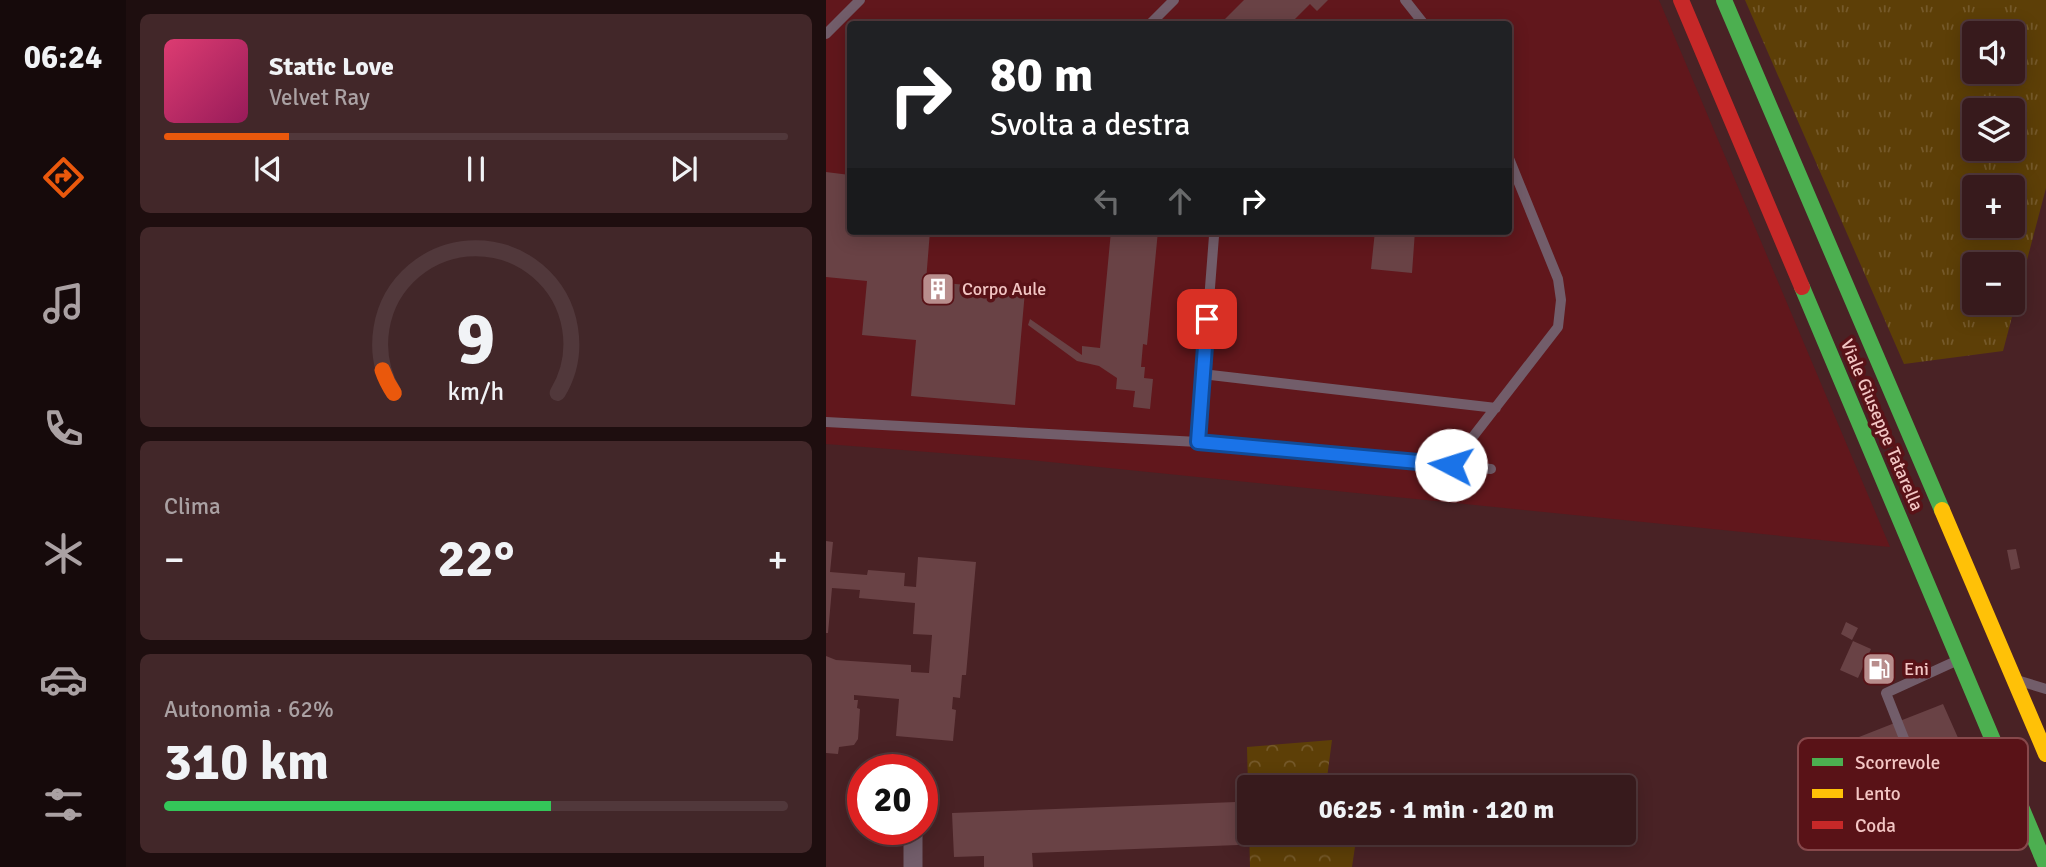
<!DOCTYPE html>
<html lang="it">
<head>
<meta charset="utf-8">
<style>
	body { margin:0; font-family:Signika,sans-serif; background:#422729; color:#f1f3f6; height:100vh; display:flex; flex-direction:column; font-size:26px; white-space:nowrap }
	* { box-sizing:border-box; margin:0 }
	p { font-size:23px; color:#aaa1a3 }
	.icon { flex:none; width:38px; height:38px; fill:none; stroke:currentColor; stroke-width:2; stroke-linecap:round; stroke-linejoin:round }
	.map { position:relative; flex:1; overflow:hidden }
	.drawer { display:flex; flex-direction:column; gap:14px; padding:14px; background:#1e0e0f; width:700px }
	.drawer>* { flex:none }
	.banner { position:absolute; left:21px; top:21px; width:665px; height:214px; border-radius:7px; box-shadow:0 4px 18px #0003,0 0 0 2px #51383b; background:#202124; color:#fff; overflow:hidden }
	.buttons { position:absolute; left:1136px; top:21px; display:grid; gap:14px }
	.buttons a { display:grid; place-items:center; width:63px; height:63px; border-radius:7px; background:#371a1c; box-shadow:0 4px 18px #0003,0 0 0 2px #51383b; font-size:35px }
	.speed { position:absolute; left:21px; top:754px; display:flex; gap:14px; font-size:35px; font-weight:700; text-align:center }
	.speed>* { display:grid; place-content:center; width:91px; height:91px; border-radius:50%; background:#371a1c; box-shadow:0 4px 18px #0003,0 0 0 2px #51383b; line-height:1 }
	.speed .limit { border:10px solid #d22; background:#fff; color:#111 }
	.pin { position:absolute; display:grid; place-items:center; width:60px; height:60px; color:#fff; margin:-30px; border-radius:14px; box-shadow:0 4px 10px #0006 }
	.me { position:absolute; width:77px; margin:-38px; rotate:275deg; stroke-linejoin:round; filter:drop-shadow(0 0 5px #0008) }
	.turn { display:flex; align-items:center; gap:24px; height:147px; padding:0 28px; font-size:32px }
	.turn .icon { width:91px; height:91px; stroke-width:2.5 }
	.turn b { display:block; font-size:49px; line-height:60px }
	.lanes { display:flex; align-items:center; height:66px; padding:0 28px; background:#0003; justify-content:center; gap:35px; direction:ltr }
	.lanes .off { opacity:.35 }
	.big { font-size:52px; font-weight:700; line-height:1.1 }
	.drawer .tile { flex:1; display:flex; flex-direction:column; justify-content:center; gap:10px; min-width:0; padding:0 24px; border-radius:10px; background:#422729 }
	.drawer .dial { align-items:center; gap:0 }
	.dial svg { height:182px; overflow:visible; fill:none; stroke:#51383b; stroke-width:7; stroke-linecap:round; text-anchor:middle }
	.dial text { fill:#f1f3f6; stroke:none }
	.song { display:flex; align-items:center; gap:21px }
	.cover { width:84px; height:84px; border-radius:10px; background:linear-gradient(135deg,hsl(340 70% 55%),hsl(330 70% 35%)) }
	.played { height:7px; border-radius:4px; background:linear-gradient(90deg,#ea580c 20%,#51383b 20%) }
	.keys { display:flex; justify-content:space-around; direction:ltr }
	.heat { display:flex; justify-content:space-between; align-items:center; font-size:38px; direction:ltr }
	.charge { height:10px; border-radius:5px; background:linear-gradient(90deg,#34c759 62%,#51383b 0) }
	.trip { position:absolute; left:411px; top:775px; width:399px; height:70px; border-radius:7px; background:#371a1c; box-shadow:0 4px 18px #0003,0 0 0 2px #51383b; font-weight:700; line-height:70px; text-align:center }
	main { display:flex; flex:1; min-height:0 }
	.menu { display:flex; flex-direction:column; width:126px; justify-content:space-around; align-items:center; background:#160a0b; color:#aaa1a3 }
	.menu .icon { width:49px; height:49px }
	.menu .active { color:#ea580c }
	.menu b { font-size:32px; color:#f1f3f6 }
	.map>svg:first-child { display:block }
	.built { fill:#61171c; fill-rule:evenodd }
	.grass { fill:url(#grass-tufts); fill-rule:evenodd }
	.forest { fill:url(#forest-crowns) }
	.building { fill:#694245 }
	.lines { fill:none; stroke-linecap:round; stroke-linejoin:round }
	.lane { stroke:#725d6a; stroke-width:10 }
	.street { stroke:#725d6a; stroke-width:19 }
	.fast { stroke:#4caf50; stroke-width:16 }
	.slow { stroke:#ffc107; stroke-width:16 }
	.jam { stroke:#c62828; stroke-width:16 }
	.route-casing { stroke:#114b97; stroke-width:18 }
	.route { stroke:#1a73e8; stroke-width:12 }
	.labels { text-anchor:middle; dominant-baseline:central; stroke-width:7; stroke-linejoin:round; paint-order:stroke }
	.poi-label { font-size:18px; fill:#f3c6c4; stroke:#591217; text-anchor:start }
	.street-label { font-size:18px; fill:#f3c6c4; stroke:#591217 }
	.key { fill:#591217; stroke:#87484b; stroke-width:2 }
	.key-label { font-size:19px; fill:#f3c6c4 }
</style>
</head>
<body>
<main>
<nav class="menu">
<b>06:24</b>
<svg class="icon active" aria-label="directions" viewBox="0 0 24 24"><path d="M12 3l9 9-9 9-9-9zM9 14v-3h6M13 9l2 2-2 2"/></svg>
<svg class="icon" aria-label="music" viewBox="0 0 24 24"><path d="M9 18V5l10-2v13"/><circle cx="6" cy="18" r="3"/><circle cx="16" cy="16" r="3"/></svg>
<svg class="icon" aria-label="phone" viewBox="0 0 24 24"><path d="M5 4h4l2 5-3 2q2 4 5 5l2-3 5 2v4C11 20 4 13 5 4z"/></svg>
<svg class="icon" aria-label="climate" viewBox="0 0 24 24"><path d="M12 3v18M4 7l16 10M4 17L20 7"/></svg>
<svg class="icon" aria-label="car" viewBox="0 0 24 24"><path d="M5 17H2v-5l4-1 3-4h7l3 4 3 1v5h-3M9 17h6M6 11h13"/><circle cx="7" cy="17" r="2"/><circle cx="17" cy="17" r="2"/></svg>
<svg class="icon" aria-label="filters" viewBox="0 0 24 24"><path d="M4 7h16M4 17h16"/><circle cx="9" cy="7" r="2"/><circle cx="15" cy="17" r="2"/></svg>
</nav>
<section class="drawer">
<div class="tile">
<div class="song"><i class="cover"></i><div><b>Static Love</b><p>Velvet Ray</p></div></div>
<div class="played"></div>
<div class="keys"><svg class="icon" aria-label="previous" viewBox="0 0 24 24"><path d="M18 5L8 12l10 7zM5 5v14"/></svg><svg class="icon" aria-label="pause" viewBox="0 0 24 24"><path d="M8 5v14M16 5v14"/></svg><svg class="icon" aria-label="next" viewBox="0 0 24 24"><path d="M6 5l10 7-10 7zM19 5v14"/></svg></div>
</div>
<div class="tile dial"><svg viewBox="0 0 100 80">
<path d="M14 69A42 42 0 1 1 86 69"/>
<path d="M14 69A42 42 0 0 1 9 59" stroke="#ea580c"/>
<text x="50" y="56" font-size="32" font-weight="700">9</text>
<text x="50" y="72" font-size="11">km/h</text>
</svg></div>
<div class="tile"><p>Clima</p>
<div class="heat"><a>−</a><b class="big">22°</b><a>+</a></div>
</div>
<div class="tile"><p>Autonomia · 62%</p><b class="big">310 km</b><div class="charge"></div></div>
</section>
<div class="map">
<svg width="1220" height="867" viewBox="0 0 1220 867">
	<defs>
		<pattern id="grass-tufts" width="24" height="20" patternUnits="userSpaceOnUse" patternTransform="scale(1.75)"><rect width="24" height="20" fill="#5d3f07"/><path d="M3 7l-1-3M5 7V3M7 7l1-3M15 17l-1-3M17 17v-4M19 17l1-3" fill="none" stroke="#75592a"/></pattern>
		<pattern id="forest-crowns" width="20" height="18" patternUnits="userSpaceOnUse" patternTransform="scale(1.75)"><rect width="20" height="18" fill="#5d3f07"/><path d="M2 6a3 3 0 1 1 6 0M12 15a3 3 0 1 1 6 0" fill="none" stroke="#75592a"/></pattern>
	</defs>
	<rect width="100%" height="100%" fill="#492225"/>
	<path class="built" d="M 0,0 L 833,0 L 1064,547 L 204,460 L 0,444 ZM 24,24 L 682,24 L 682,231 L 24,231 Z"/>
	<path class="grass" d="M 919,0 L 1220,0 L 1220,188 L 1177,351 L 1078,364 ZM 1148,33 L 1186,33 L 1186,72 L 1148,72 ZM 1148,110 L 1186,110 L 1186,149 L 1148,149 ZM 1148,187 L 1186,187 L 1186,226 L 1148,226 ZM 1148,264 L 1186,264 L 1186,303 L 1148,303 Z"/>
	<path class="forest" d="M 506,740 L 501,778 L 539,777 L 538,787 L 424,788 L 424,833 L 531,833 L 526,867 L 424,867 L 421,747 Z"/>
	<path class="building" d="M 418,0 L 502,0 L 491,11 L 484,4 L 467,21 L 470,24 L 394,24 Z
		M 0,172 L 24,175 L 24,231 L 104,231 L 100,281 L 199,291 L 189,405 L 85,396 L 90,340 L 36,335 L 41,281 L 0,277 Z
		M 285,231 L 332,231 L 321,345 L 317,344 L 315,367 L 319,367 L 318,378 L 327,379 L 324,409 L 307,407 L 309,391 L 290,389 L 291,378 L 273,366 L 251,361 L 202,325 L 204,319 L 256,355 L 256,346 L 274,348 Z
		M 549,231 L 589,231 L 586,273 L 545,269 Z
		M 0,541 L 7,542 L 4,572 L 41,575 L 42,570 L 79,573 L 78,586 L 90,587 L 92,557 L 150,562 L 140,675 L 136,675 L 134,698 L 127,697 L 126,709 L 130,710 L 127,741 L 70,736 L 73,699 L 28,695 L 28,700 L 32,700 L 31,708 L 34,709 L 32,739 L 28,745 L 13,747 L 12,754 L 0,753 L 0,656 L 10,660 L 85,665 L 85,672 L 103,673 L 106,635 L 87,634 L 89,603 L 33,598 L 34,590 L 6,588 L 2,633 L 0,633 Z
		M 1190,549 L 1194,568 L 1185,570 L 1181,550 Z
		M 1020,622 L 1032,628 L 1026,640 L 1015,634 Z
		M 1027,641 L 1045,649 L 1032,678 L 1014,670 Z
		M 1117,704 L 1133,740 L 1053,775 L 1059,792 L 1055,794 L 1033,737 Z
		M 410,802 L 412,845 L 206,853 L 207,867 L 158,867 L 158,856 L 128,857 L 126,813 Z"/>
	<g class="lines">
		<path class="lane" d="M 579,0 L 598,24
			M 324,24 L 348,0
			M 0,34 L 34,0
			M 376,374 L 670,408
			M 0,422 L 372,442 L 665,469
			M 372,442 L 388,236
			M 625,465 L 732,327 L 735,300 L 732,279 L 682,156
			M 1130,661 L 1060,693 L 1094,779 L 1179,778
			M 1194,681 L 1220,689"/>
		<path class="street" d="M 87,830 L 87,867"/>
		<path class="fast" d="M 898,0 L 1116,510
			M 976,287 L 1220,866"/>
		<path class="slow" d="M 1116,510 L 1220,754"/>
		<path class="jam" d="M 855,0 L 976,287"/>
	</g>
	<g class="lines">
		<defs>
			<path id="route" d="M 381,319 L 372,442 L 625,465"/>
		</defs>
		<use href="#route" class="route-casing"/>
		<use href="#route" class="route"/>
	</g>
	<defs>
		<symbol id="building-square" viewBox="-11 -11 22 22"><rect x="-9" y="-9" width="18" height="18" rx="4" fill="#b88d8c" stroke="#591217"/><path d="M-4-6H4V6H1V3H-1V6H-4ZM-2.5-4.3h1.7v1.8h-1.7ZM.8-4.3h1.7v1.8H.8ZM-2.5-1h1.7V.8h-1.7ZM.8-1h1.7V.8H.8Z" fill="#fff"/></symbol>
		<symbol id="fuel-square" viewBox="-11 -11 22 22"><rect x="-9" y="-9" width="18" height="18" rx="4" fill="#b88d8c" stroke="#591217"/><path d="M-5.5-6h7V0h2V4h1.3V-2.5L3-4.5l.8-.8L6-3V5H2.5V1h-1V6h-7ZM-4.2-4.7v3.2H.2V-4.7Z" fill="#fff"/></symbol>
	</defs>
	<g fill-rule="evenodd">
		<use href="#building-square" x="93" y="270" width="38" height="38"/>
		<use href="#fuel-square" x="1034" y="650" width="38" height="38"/>
	</g>
	<g class="labels">
		<g class="poi-label">
			<text x="136" y="289">Corpo Aule</text>
			<text x="1078" y="669">Eni</text>
		</g>
		<g class="street-label">
			<text transform="translate(1056 425) rotate(67)">Viale Giuseppe Tatarella</text>
		</g>
	</g>
	<rect x="972" y="738" width="230" height="112" rx="10" class="key"/>
	<rect x="986" y="758" width="31" height="8" fill="#4caf50"/>
	<rect x="986" y="789" width="31" height="9" fill="#ffc107"/>
	<rect x="986" y="821" width="31" height="8" fill="#c62828"/>
	<g class="key-label">
		<text x="1029" y="769">Scorrevole</text>
		<text x="1029" y="800">Lento</text>
		<text x="1029" y="832">Coda</text>
	</g>
</svg>
<div class="buttons">
<a><svg class="icon" aria-label="sound" viewBox="0 0 24 24"><path d="M4 9h4l5-4v14l-5-4H4zM17 9q2 3 0 6"/></svg></a>
<a><svg class="icon" aria-label="layers" viewBox="0 0 24 24"><path d="M12 4l9 5-9 5-9-5zM3 14l9 5 9-5"/></svg></a>
<a>+</a>
<a>−</a>
</div>
<div class="speed"><div class="limit">20</div></div>
<div class="pin" style="left:381px;top:319px;background:#d93025"><svg class="icon" aria-label="arrive" viewBox="0 0 24 24"><path d="M6 21V4h12l-3 4 3 4H6"/></svg></div>
<svg class="me" style="left:625px;top:465px" viewBox="-20 -20 40 40"><circle r="19" fill="#fff"/><path d="M0-13L10 11 0 6-10 11z" fill="#1a73e8"/></svg>
<div class="trip">06:25 · 1 min · 120 m</div>
<div class="banner">
<div class="turn"><svg class="icon" aria-label="right" viewBox="0 0 24 24"><path d="M7 20v-9h11M14 6l5 5-5 5"/></svg><div><b>80 m</b>Svolta a destra</div></div>
<div class="lanes"><svg class="icon off" aria-label="left" viewBox="0 0 24 24"><path d="M17 20v-9H6M10 6l-5 5 5 5"/></svg><svg class="icon off" aria-label="ahead" viewBox="0 0 24 24"><path d="M12 20V5M6 11l6-6 6 6"/></svg><svg class="icon" aria-label="right" viewBox="0 0 24 24"><path d="M7 20v-9h11M14 6l5 5-5 5"/></svg></div>
</div>
</div>
</main>
</body>
</html>
